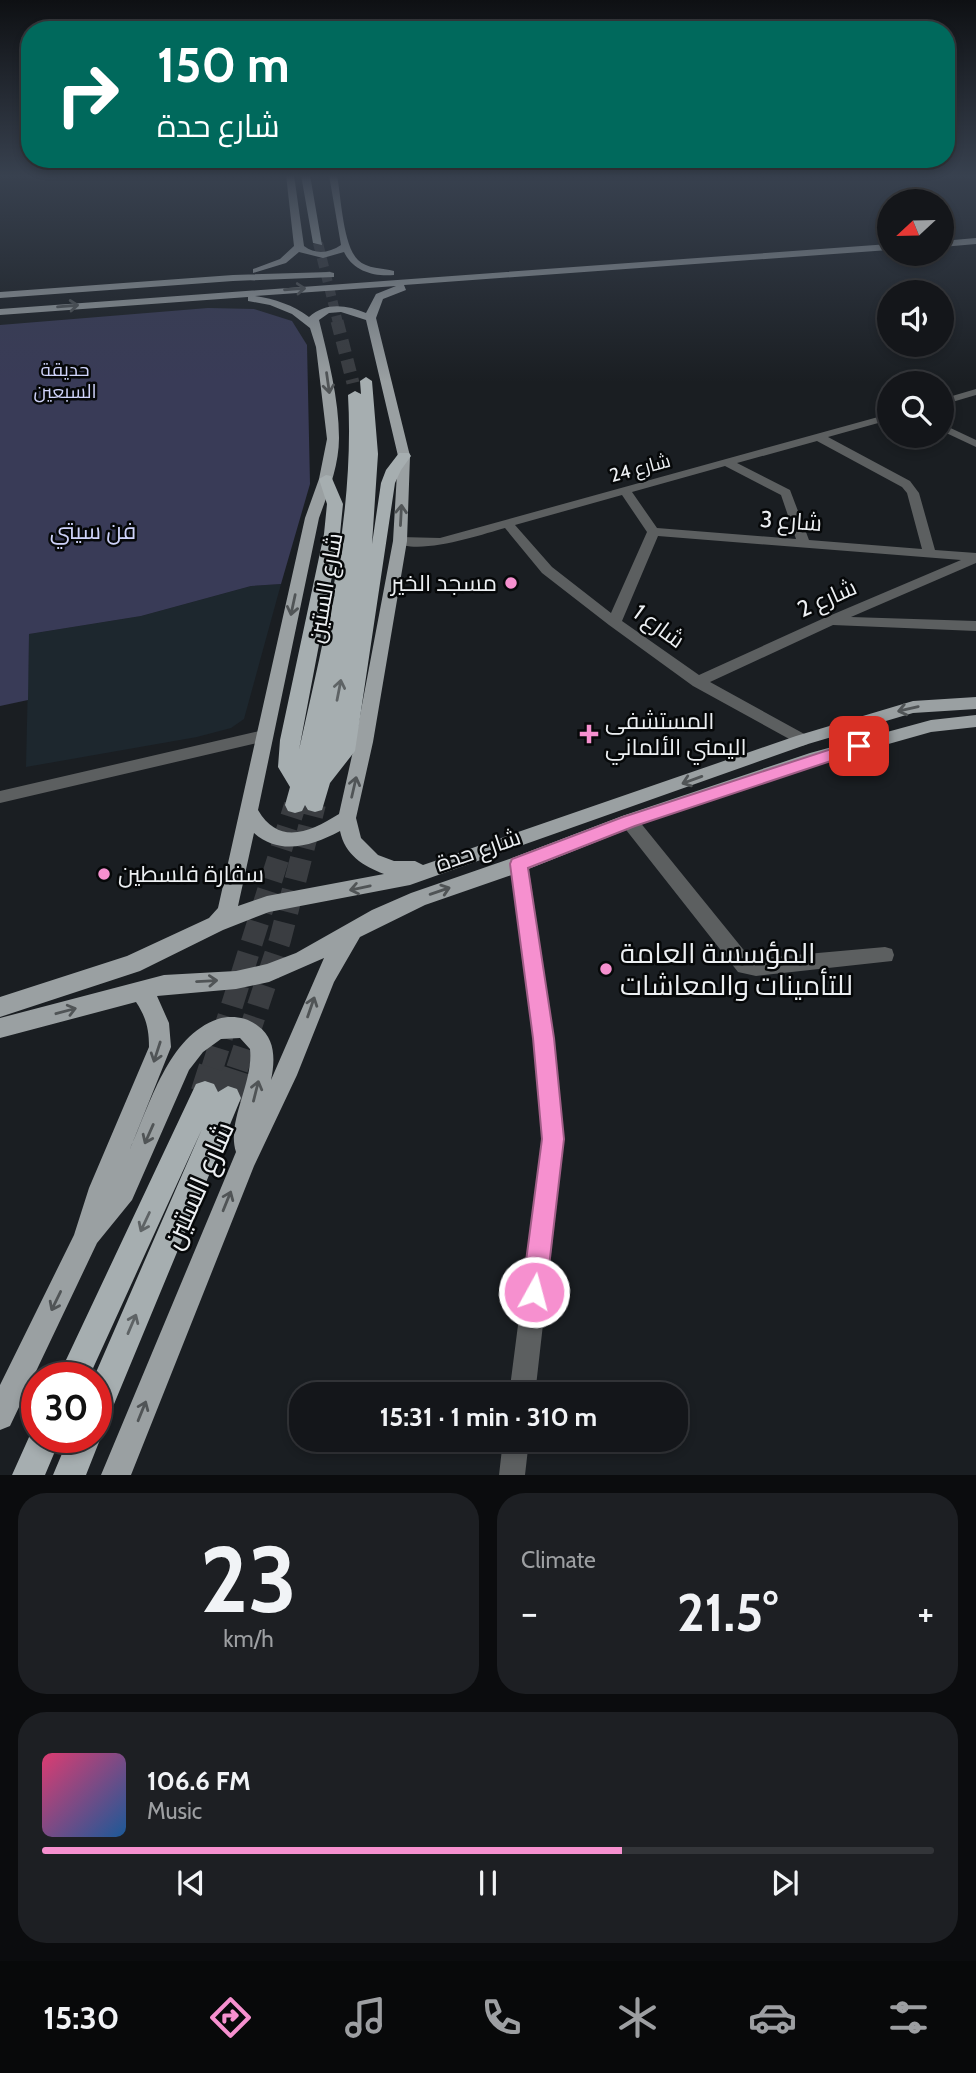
<!DOCTYPE html>
<html lang="en">
<head>
<meta charset="utf-8">
<style>
	body { margin:0; font-family:Cabin,Cairo,sans-serif; background:#1d1f23; color:#f1f3f6; height:100vh; display:flex; flex-direction:column; font-size:26px; white-space:nowrap }
	* { box-sizing:border-box; margin:0 }
	p { font-size:23px; color:#9d9fa2 }
	.icon { flex:none; width:38px; height:38px; fill:none; stroke:currentColor; stroke-width:2; stroke-linecap:round; stroke-linejoin:round }
	.map { position:relative; height:1475px; overflow:hidden }
	.sheet { display:flex; flex-direction:column; gap:18px; padding:18px; background:#0b0c0e; flex:1 }
	.sheet>* { flex:none }
	.hud { position:absolute; left:21px; top:21px; width:934px; height:147px; border-radius:28px; box-shadow:0 4px 10px #0003,0 0 0 2px #333539; background:#00695c; color:#fff; overflow:hidden }
	.needle { width:46px; rotate:248deg }
	.buttons { position:absolute; left:877px; top:189px; display:grid; gap:14px }
	.buttons a { display:grid; place-items:center; width:77px; height:77px; border-radius:50%; background:#14161a; box-shadow:0 4px 10px #0003,0 0 0 2px #333539; font-size:35px }
	.speed { position:absolute; left:21px; top:1362px; display:flex; gap:14px; font-size:35px; font-weight:700; text-align:center }
	.speed>* { display:grid; place-content:center; width:91px; height:91px; border-radius:50%; background:#14161a; box-shadow:0 4px 10px #0003,0 0 0 2px #333539; line-height:1 }
	.speed .limit { border:10px solid #d22; background:#fff; color:#111 }
	.pin { position:absolute; display:grid; place-items:center; width:60px; height:60px; color:#fff; margin:-30px; border-radius:14px; box-shadow:0 4px 10px #0006 }
	.me { position:absolute; width:77px; margin:-38px; rotate:7deg; stroke-linejoin:round; filter:drop-shadow(0 0 5px #0008) }
	.turn { display:flex; align-items:center; gap:24px; height:147px; padding:0 21px; font-size:32px }
	.turn .icon { width:91px; height:91px; stroke-width:2.5 }
	.turn b { display:block; font-size:49px; line-height:60px }
	.big { font-size:52px; font-weight:700; line-height:1.1 }
	.sheet .widget { flex:1; display:flex; flex-direction:column; justify-content:center; gap:10px; min-width:0; padding:0 24px; border-radius:28px; background:#1d1f23 }
	.sheet .dial { align-items:center; gap:0 }
	.dial b { font-size:91px; line-height:1 }
	.song { display:flex; align-items:center; gap:21px }
	.cover { width:84px; height:84px; border-radius:10px; background:linear-gradient(135deg,hsl(340 70% 55%),hsl(210 70% 35%)) }
	.played { height:7px; border-radius:4px; background:linear-gradient(90deg,#f690cf 65%,#333539 65%) }
	.keys { display:flex; justify-content:space-around; direction:ltr }
	.heat { display:flex; justify-content:space-between; align-items:center; font-size:38px; direction:ltr }
	.sheet .tiles { flex:1; display:grid; gap:18px; grid-template-columns:1fr 1fr }
	.widget:last-child { grid-column:span 2 }
	.trip { position:absolute; left:289px; top:1382px; width:399px; height:70px; border-radius:28px; background:#14161a; box-shadow:0 4px 10px #0003,0 0 0 2px #333539; font-weight:700; line-height:70px; text-align:center }
	.tabs { display:flex; height:112px; justify-content:space-around; align-items:center; background:#08090a; color:#9d9fa2 }
	.tabs .icon { width:49px; height:49px }
	.tabs .active { color:#f690cf }
	.tabs b { font-size:32px; color:#f1f3f6 }
	.map>svg:first-child { display:block }
	.built { fill:#1d272e }
	.green { fill:#393b57 }
	.lines { fill:none; stroke-linecap:round; stroke-linejoin:round }
	.trunk-tunnel-far3 { stroke:#3a3d41; stroke-width:10; stroke-dasharray:10 5; stroke-linecap:butt }
	.trunk-tunnel-far2 { stroke:#3a3d41; stroke-width:13; stroke-dasharray:13 7; stroke-linecap:butt }
	.trunk-tunnel-far1 { stroke:#3a3d41; stroke-width:22; stroke-dasharray:22 11; stroke-linecap:butt }
	.trunk-tunnel { stroke:#3a3d41; stroke-width:29; stroke-dasharray:29 14; stroke-linecap:butt }
	.minor { fill:#5c5f60; fill-rule:evenodd }
	.primary { fill:#9aa0a2; fill-rule:evenodd }
	.trunk { fill:#a6aeb0; fill-rule:evenodd }
	.oneway { stroke:#505456 }
	.oneway2 { stroke:#5e6365 }
	.route { fill:#f690cf; stroke:#a05e87; stroke-width:2 }
	.poi-dot { fill:#f690cf; stroke:#060809; stroke-width:2.5 }
	.labels { text-anchor:middle; dominant-baseline:central; stroke-width:5; stroke-linejoin:round; paint-order:stroke }
	.far-park-label { font-size:19px; fill:#cfd3fa; stroke:#060809 }
	.far-street-label { font-size:19px; fill:#eceff2; stroke:#060809 }
	.street-label { font-size:23px; fill:#eceff2; stroke:#060809 }
	.park-label { font-size:23px; fill:#cfd3fa; stroke:#060809 }
	.poi-label { font-size:23px; fill:#eceff2; stroke:#060809; text-anchor:start }
	.near-poi-label { font-size:28px; fill:#eceff2; stroke:#060809; text-anchor:start }
	.near-street-label { font-size:28px; fill:#eceff2; stroke:#060809 }
</style>
</head>
<body>
<div class="map">
<svg width="976" height="1475" viewBox="0 0 976 1475">
	<rect width="100%" height="100%" fill="#1a1e22"/>
	<path class="built" d="M 281,584 L 244,719 L 231,728 L 197,737 L 26,767 L 29,634 L 141,616 L 251,586 Z"/>
	<path class="green" d="M 208,308 L 254,309 L 292,321 L 307,345 L 310,484 L 281,584 L 251,586 L 141,616 L 29,634 L 28,700 L 0,706 L 0,325 Z"/>
	<g class="lines">
		<path class="trunk-tunnel-far3" d="M 318,243 L 338,323"/>
		<path class="trunk-tunnel-far2" d="M 337,321 L 353,383"/>
		<path class="trunk-tunnel-far1" d="M 212,1069 L 295,805
			M 237,1069 L 280,940 L 315,804"/>
		<path class="trunk-tunnel" d="M 205,1093 L 213,1068
			M 228,1098 L 238,1068"/>
		<path class="minor" d="M 976,389 L 976,395 L 942,405 L 942,399 Z
			M 889,414 L 889,420 L 828,437 L 910,481 L 919,493 L 935,550 L 976,553 L 976,563 L 851,617 L 976,621 L 976,631 L 833,625 L 710,682 L 808,736 L 810,740 L 808,744 L 802,746 L 693,686 L 609,625 L 542,573 L 505,528 C 480,535 415,557 394,541 L 400,537 L 440,538 ZM 817,441 L 902,487 L 907,493 L 922,549 L 809,540 L 790,490 L 737,463 ZM 725,466 L 781,495 L 796,539 L 657,528 L 632,492 ZM 622,495 L 647,532 L 611,613 L 552,567 L 515,525 ZM 658,536 L 961,560 L 822,619 L 699,675 L 622,621 Z
			M 942,424 L 976,440 L 976,447 L 942,431 Z
			M 264,730 L 270,732 L 272,736 L 270,740 L 0,803 L 0,791 Z
			M 629,814 L 635,816 L 751,959 L 885,947 L 892,949 L 894,955 L 892,961 L 756,976 L 738,972 L 623,826 L 621,821 L 623,816 Z
			M 519,857 L 525,859 L 528,864 L 554,1039 L 564,1139 L 535,1395 L 509,1395 L 542,1139 L 534,1039 L 510,864 L 513,859 Z
			M 503,1440 L 529,1440 L 525,1475 L 499,1475 Z"/>
		<path class="primary" d="M 286,175 L 294,175 L 304,246 C 316,255 329,253 341,245 L 329,175 L 337,175 C 341,196 343,246 358,260 C 367,269 383,268 394,271 L 394,275 C 374,277 353,271 344,252 L 323,258 L 299,252 L 286,263 L 253,273 L 253,269 L 280,259 L 294,246 Z
			M 976,238 L 976,244 L 942,247 L 942,241 Z
			M 889,244 L 889,250 L 404,285 L 406,290 L 383,299 L 376,318 L 410,456 L 407,541 L 373,742 L 356,818 L 361,838 L 378,855 L 394,861 L 415,861 L 423,865 L 796,736 L 913,701 L 976,697 L 976,709 L 913,713 L 808,744 L 410,885 L 269,912 L 223,930 L 140,971 L 0,1017 L 0,997 L 127,956 L 209,918 L 218,908 L 305,518 L 319,479 L 327,439 L 316,347 L 310,328 L 292,314 L 270,305 L 248,301 L 248,297 L 0,315 L 0,309 ZM 396,286 L 376,294 L 366,313 C 346,305 326,302 309,317 C 293,305 275,299 255,296 ZM 341,312 L 366,320 L 398,456 L 393,541 L 355,742 L 339,814 C 310,832 279,846 258,810 L 319,518 C 328,493 339,466 339,438 C 339,399 328,357 319,320 L 329,313 ZM 340,831 C 345,855 363,866 384,874 L 267,896 L 238,906 L 254,833 C 280,856 312,846 340,831 Z
			M 330,272 L 334,273 L 334,277 L 233,281 L 0,298 L 0,292 L 233,275 Z
			M 976,715 L 976,727 L 931,732 L 814,765 L 636,826 L 526,870 L 425,905 L 360,937 L 334,982 L 297,1075 L 254,1166 L 131,1475 L 101,1475 L 236,1152 C 226,1122 254,1082 250,1049 L 240,1038 L 221,1039 L 203,1052 L 189,1070 L 132,1200 L 97,1243 L 10,1426 L 0,1430 L 0,1385 L 74,1235 L 89,1188 L 149,1047 C 149,1029 146,1017 136,1002 L 0,1038 L 0,1018 L 164,975 L 236,971 L 267,964 L 296,953 L 372,910 L 411,893 L 512,858 L 622,816 L 810,753 L 931,720 ZM 324,958 L 271,1080 C 275,1061 276,1039 258,1026 C 247,1017 231,1015 218,1019 C 168,1036 150,1105 130,1149 L 171,1047 L 169,1023 L 157,996 L 236,989 L 269,982 Z"/>
		<path class="trunk" d="M 301,175 L 310,175 L 322,245 L 313,243 Z
			M 366,377 L 372,381 L 378,454 L 372,544 L 381,483 L 386,470 L 399,453 L 409,453 L 411,456 L 401,470 L 395,483 L 355,751 L 330,783 L 322,810 L 315,812 L 308,810 L 305,805 L 302,811 L 295,813 L 288,811 L 285,805 L 290,787 L 278,767 L 280,740 L 324,534 L 327,504 L 319,479 L 326,475 L 331,476 L 343,504 L 340,534 L 299,750 C 325,633 355,515 348,395 L 355,391 L 361,394 L 360,381 Z
			M 205,1081 L 214,1084 L 218,1092 L 228,1086 L 237,1089 L 241,1098 L 107,1421 L 96,1426 L 94,1377 L 202,1129 L 89,1377 L 58,1377 L 196,1084 Z
			M 37,1424 L 37,1437 L 61,1437 L 45,1475 L 12,1475 L 34,1426 Z
			M 96,1426 L 101,1437 L 86,1475 L 53,1475 L 69,1437 L 96,1437 Z"/>
	</g>
	<defs><path id="oneway-shaft" d="M-6 0H5M1.5-3L5.5 0L1.5 3" fill="none" stroke-width="1.6" stroke-linecap="round" stroke-linejoin="round" transform="scale(1.75)"/></defs>
	<g class="oneway">
		<use href="#oneway-shaft" transform="translate(295 289) rotate(-4)"/>
		<use href="#oneway-shaft" transform="translate(68 306) rotate(-5)"/>
		<use href="#oneway-shaft" transform="translate(328 383) rotate(82)"/>
		<use href="#oneway-shaft" transform="translate(401 515) rotate(-87)"/>
		<use href="#oneway-shaft" transform="translate(293 605) rotate(102)"/>
		<use href="#oneway-shaft" transform="translate(908 709) rotate(167)"/>
		<use href="#oneway-shaft" transform="translate(692 780) rotate(160)"/>
		<use href="#oneway-shaft" transform="translate(354 787) rotate(-77)"/>
		<use href="#oneway-shaft" transform="translate(360 888) rotate(168)"/>
		<use href="#oneway-shaft" transform="translate(440 891) rotate(-19)"/>
		<use href="#oneway-shaft" transform="translate(207 981) rotate(-3)"/>
		<use href="#oneway-shaft" transform="translate(311 1007) rotate(-71)"/>
		<use href="#oneway-shaft" transform="translate(66 1011) rotate(-15)"/>
		<use href="#oneway-shaft" transform="translate(157 1052) rotate(108)"/>
		<use href="#oneway-shaft" transform="translate(256 1091) rotate(-76)"/>
		<use href="#oneway-shaft" transform="translate(149 1134) rotate(114)"/>
		<use href="#oneway-shaft" transform="translate(227 1201) rotate(-68)"/>
		<use href="#oneway-shaft" transform="translate(56 1301) rotate(116)"/>
		<use href="#oneway-shaft" transform="translate(142 1411) rotate(-68)"/>
	</g>
	<g class="oneway2">
		<use href="#oneway-shaft" transform="translate(339 690) rotate(-79)"/>
		<use href="#oneway-shaft" transform="translate(145 1222) rotate(115)"/>
		<use href="#oneway-shaft" transform="translate(132 1324) rotate(-67)"/>
	</g>
	<linearGradient id="sky" x2="0" y2="1"><stop stop-color="#0e1013"/><stop offset="0.46" stop-color="#38414f"/><stop offset="1" stop-color="#38414f" stop-opacity="0"/></linearGradient>
	<rect width="976" height="382" fill="url(#sky)"/>
	<path class="route" d="M 859,740 L 864,742 L 867,746 L 864,750 L 635,826 L 528,868 L 554,1038 L 564,1139 L 546,1292 L 543,1301 L 534,1304 L 526,1301 L 522,1292 L 542,1139 L 533,1038 L 510,864 L 512,859 L 623,817 Z"/>
	<g class="poi-dot">
		<circle cx="511" cy="583" r="7"/>
		<path d="M585.5 723.5h7v7h7v7h-7v7h-7v-7h-7v-7h7z"/>
		<circle cx="104" cy="874" r="7"/>
		<circle cx="606" cy="969" r="7"/>
	</g>
	<g class="labels">
		<g class="far-park-label">
			<text x="65" y="369">حديقة<tspan x="65" dy="22">السبعين</tspan></text>
		</g>
		<g class="far-street-label">
			<text transform="translate(640 468) rotate(-15)">شارع 24</text>
		</g>
		<g class="street-label">
			<text transform="translate(791 521) rotate(4)">شارع 3</text>
			<text transform="translate(325 588) rotate(-80)">شارع الستين</text>
			<text transform="translate(827 598) rotate(-24)">شارع 2</text>
			<text transform="translate(659 626) rotate(36)">شارع 1</text>
			<text transform="translate(478 850) rotate(-19)">شارع حدة</text>
		</g>
		<g class="park-label">
			<text x="93" y="531">فن سيتي</text>
		</g>
		<g class="poi-label">
			<text x="497" y="583" text-anchor="end">مسجد الخير</text>
			<text x="605" y="721">المستشفى<tspan x="605" dy="26">اليمني الألماني</tspan></text>
			<text x="118" y="874">سفارة فلسطين</text>
		</g>
		<g class="near-poi-label">
			<text x="620" y="953">المؤسسة العامة<tspan x="620" dy="32">للتأمينات والمعاشات</tspan></text>
		</g>
		<g class="near-street-label">
			<text transform="translate(198 1185) rotate(-66)">شارع الستين</text>
		</g>
	</g>
</svg>
<div class="buttons">
<a><svg class="needle" viewBox="-14 -14 28 28"><path d="M0-13l5 13h-10z" fill="#e53935"/><path d="M0 13l5-13h-10z" fill="#9d9fa2"/></svg></a>
<a><svg class="icon" aria-label="sound" viewBox="0 0 24 24"><path d="M4 9h4l5-4v14l-5-4H4zM17 9q2 3 0 6"/></svg></a>
<a><svg class="icon" aria-label="search" viewBox="0 0 24 24"><circle cx="10" cy="10" r="6"/><path d="M15 15l6 6"/></svg></a>
</div>
<div class="speed"><div class="limit">30</div></div>
<div class="pin" style="left:859px;top:746px;background:#d93025"><svg class="icon" aria-label="arrive" viewBox="0 0 24 24"><path d="M6 21V4h12l-3 4 3 4H6"/></svg></div>
<svg class="me" style="left:534px;top:1292px" viewBox="-20 -20 40 40"><circle r="17" fill="#f690cf" stroke="#fff" stroke-width="3"/><path d="M0-11L8 9 0 5-8 9z" fill="#fff"/></svg>
<div class="trip">15:31 · 1 min · 310 m</div>
<div class="hud">
<div class="turn"><svg class="icon" aria-label="right" viewBox="0 0 24 24"><path d="M7 20v-9h11M14 6l5 5-5 5"/></svg><div><b>150 m</b>شارع حدة</div></div>
</div>
</div>
<section class="sheet">
<div class="tiles">
<div class="widget dial"><b>23</b><p>km/h</p></div>
<div class="widget"><p>Climate</p>
<div class="heat"><a>−</a><b class="big">21.5°</b><a>+</a></div>
</div>
<div class="widget">
<div class="song"><i class="cover"></i><div><b>106.6 FM</b><p>Music</p></div></div>
<div class="played"></div>
<div class="keys"><svg class="icon" aria-label="previous" viewBox="0 0 24 24"><path d="M18 5L8 12l10 7zM5 5v14"/></svg><svg class="icon" aria-label="pause" viewBox="0 0 24 24"><path d="M8 5v14M16 5v14"/></svg><svg class="icon" aria-label="next" viewBox="0 0 24 24"><path d="M6 5l10 7-10 7zM19 5v14"/></svg></div>
</div>
</div>
</section>
<nav class="tabs">
<b>15:30</b>
<svg class="icon active" aria-label="directions" viewBox="0 0 24 24"><path d="M12 3l9 9-9 9-9-9zM9 14v-3h6M13 9l2 2-2 2"/></svg>
<svg class="icon" aria-label="music" viewBox="0 0 24 24"><path d="M9 18V5l10-2v13"/><circle cx="6" cy="18" r="3"/><circle cx="16" cy="16" r="3"/></svg>
<svg class="icon" aria-label="phone" viewBox="0 0 24 24"><path d="M5 4h4l2 5-3 2q2 4 5 5l2-3 5 2v4C11 20 4 13 5 4z"/></svg>
<svg class="icon" aria-label="climate" viewBox="0 0 24 24"><path d="M12 3v18M4 7l16 10M4 17L20 7"/></svg>
<svg class="icon" aria-label="car" viewBox="0 0 24 24"><path d="M5 17H2v-5l4-1 3-4h7l3 4 3 1v5h-3M9 17h6M6 11h13"/><circle cx="7" cy="17" r="2"/><circle cx="17" cy="17" r="2"/></svg>
<svg class="icon" aria-label="filters" viewBox="0 0 24 24"><path d="M4 7h16M4 17h16"/><circle cx="9" cy="7" r="2"/><circle cx="15" cy="17" r="2"/></svg>
</nav>
</body>
</html>
